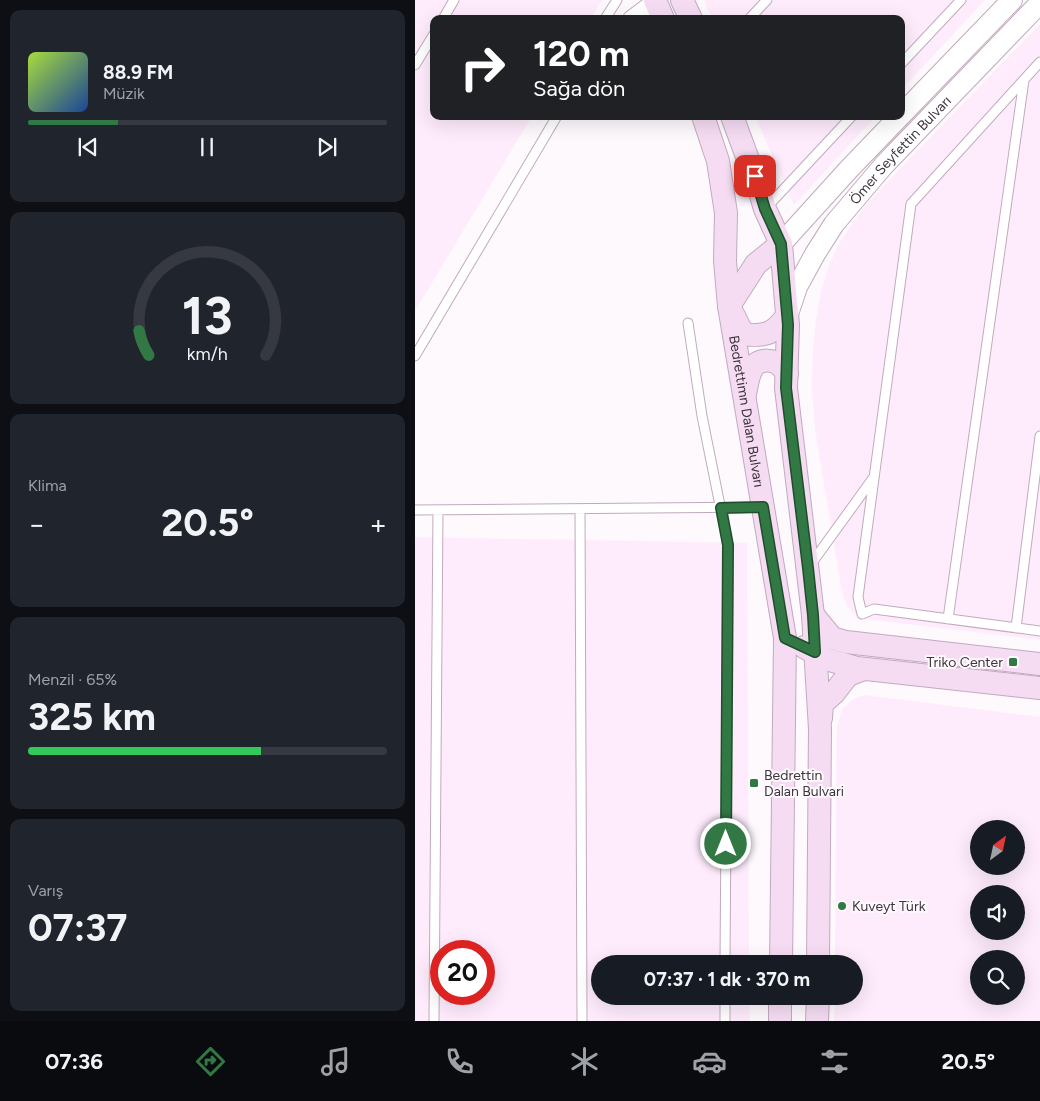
<!DOCTYPE html>
<html lang="tr">
<head>
<meta charset="utf-8">
<style>
	body { margin:0; font-family:Figtree,sans-serif; background:#20242c; color:#f1f3f6; height:100vh; display:flex; flex-direction:column; font-size:19px; white-space:nowrap }
	* { box-sizing:border-box; margin:0 }
	p { font-size:16px; color:#9ea1a6 }
	.icon { flex:none; width:28px; height:28px; fill:none; stroke:currentColor; stroke-width:2; stroke-linecap:round; stroke-linejoin:round }
	.map { position:relative; flex:1; overflow:hidden }
	.drawer { display:flex; flex-direction:column; gap:10px; padding:10px; background:#0d0f14; width:415px }
	.drawer>* { flex:none }
	.hud { position:absolute; left:15px; top:15px; width:475px; height:105px; border-radius:10px; box-shadow:0 5px 20px #0002; background:#202124; color:#fff; overflow:hidden }
	.needle { width:32px; rotate:33deg }
	.buttons { position:absolute; left:555px; top:820px; display:grid; gap:10px }
	.buttons a { display:grid; place-items:center; width:55px; height:55px; border-radius:50%; background:#171b24; box-shadow:0 5px 20px #0002; font-size:25px }
	.speed { position:absolute; left:15px; top:940px; display:flex; gap:10px; font-size:25px; font-weight:700; text-align:center }
	.speed>* { display:grid; place-content:center; width:65px; height:65px; border-radius:50%; background:#171b24; box-shadow:0 5px 20px #0002; line-height:1 }
	.speed .limit { border:8px solid #d22; background:#fff; color:#111 }
	.pin { position:absolute; display:grid; place-items:center; width:42px; height:42px; color:#fff; margin:-21px; border-radius:10px; box-shadow:0 2px 8px #0006 }
	.me { position:absolute; width:55px; margin:-28px; rotate:0deg; stroke-linejoin:round; filter:drop-shadow(0 0 4px #0008) }
	.turn { display:flex; align-items:center; gap:18px; height:105px; padding:0 20px; font-size:22px }
	.turn .icon { width:65px; height:65px; stroke-width:2.5 }
	.turn b { display:block; font-size:35px; line-height:42px }
	.big { font-size:38px; font-weight:700; line-height:1.1 }
	.drawer .widget { flex:1; display:flex; flex-direction:column; justify-content:center; gap:8px; min-width:0; padding:0 18px; border-radius:10px; background:#20242c }
	.drawer .dial { align-items:center; gap:0 }
	.dial svg { height:130px; overflow:visible; fill:none; stroke:#363941; stroke-width:7; stroke-linecap:round; text-anchor:middle }
	.dial text { fill:#f1f3f6; stroke:none }
	.song { display:flex; align-items:center; gap:15px }
	.cover { width:60px; height:60px; border-radius:8px; background:linear-gradient(135deg,hsl(80 70% 55%),hsl(220 70% 35%)) }
	.played { height:5px; border-radius:2px; background:linear-gradient(90deg,#327844 25%,#363941 25%) }
	.keys { display:flex; justify-content:space-around; direction:ltr }
	.heat { display:flex; justify-content:space-between; align-items:center; font-size:28px; direction:ltr }
	.charge { height:8px; border-radius:4px; background:linear-gradient(90deg,#34c759 65%,#363941 0) }
	.trip { position:absolute; left:176px; top:955px; width:272px; height:50px; border-radius:25px; background:#171b24; box-shadow:0 5px 20px #0002; font-weight:700; line-height:50px; text-align:center }
	.tabs { display:flex; height:80px; justify-content:space-around; align-items:center; background:#090b0e; color:#9ea1a6 }
	.tabs .icon { width:35px; height:35px }
	.tabs .current { color:#327844 }
	.tabs b { font-size:22px; color:#f1f3f6 }
	main { display:flex; flex:1; min-height:0 }
	.map>svg:first-child { display:block }
	.built { fill:#feecfc; fill-rule:evenodd }
	.lines { fill:none; stroke-linecap:round; stroke-linejoin:round }
	.service-casing { stroke:#c1aabe; stroke-width:11 }
	.minor-casing { stroke:#c1aabe; stroke-width:18 }
	.tertiary-casing { stroke:#c1aabe; stroke-width:22 }
	.secondary-casing { stroke:#c1aabe; stroke-width:24 }
	.service { stroke:#fff; stroke-width:9 }
	.minor { stroke:#fff; stroke-width:16 }
	.tertiary { stroke:#fff; stroke-width:20 }
	.secondary { stroke:#f5dcf3; stroke-width:22 }
	.route-casing { stroke:#204e2c; stroke-width:12 }
	.route { stroke:#327844; stroke-width:9 }
	.poi-dot { fill:#327844; stroke:#fef9fd; stroke-width:2 }
	.labels { text-anchor:middle; dominant-baseline:central; stroke-width:4; stroke-linejoin:round; paint-order:stroke }
	.street-label { font-size:14px; fill:#3e353d; stroke:#fef9fd }
	.poi-label { font-size:14px; fill:#3e353d; stroke:#fef9fd; text-anchor:start }
</style>
</head>
<body>
<main>
<section class="drawer">
<div class="widget">
<div class="song"><i class="cover"></i><div><b>88.9 FM</b><p>Müzik</p></div></div>
<div class="played"></div>
<div class="keys"><svg class="icon" aria-label="previous" viewBox="0 0 24 24"><path d="M18 5L8 12l10 7zM5 5v14"/></svg><svg class="icon" aria-label="pause" viewBox="0 0 24 24"><path d="M8 5v14M16 5v14"/></svg><svg class="icon" aria-label="next" viewBox="0 0 24 24"><path d="M6 5l10 7-10 7zM19 5v14"/></svg></div>
</div>
<div class="widget dial"><svg viewBox="0 0 100 80">
<path d="M14 69A42 42 0 1 1 86 69"/>
<path d="M14 69A42 42 0 0 1 8 54" stroke="#327844"/>
<text x="50" y="56" font-size="32" font-weight="700">13</text>
<text x="50" y="72" font-size="11">km/h</text>
</svg></div>
<div class="widget"><p>Klima</p>
<div class="heat"><a>−</a><b class="big">20.5°</b><a>+</a></div>
</div>
<div class="widget"><p>Menzil · 65%</p><b class="big">325 km</b><div class="charge"></div></div>
<div class="widget"><p>Varış</p><b class="big">07:37</b></div>
</section>
<div class="map">
<svg width="625" height="1021" viewBox="0 0 625 1021">
	<rect width="100%" height="100%" fill="#fef9fd"/>
	<path class="built" d="M 0,0 L 187,0 L 175,19 L 19,19 L 19,116 L 117,116 L 0,311 Z
		M 289,0 L 570,0 L 486,90 L 486,19 L 297,19 Z
		M 625,24 L 625,640 L 450,619 L 439,614 L 432,606 L 427,592 L 400,429 L 397,389 L 398,350 L 401,320 L 406,291 L 415,263 L 425,242 L 442,217 L 455,200 Z
		M 340,116 L 461,116 L 379,205 Z
		M 0,537 L 332,543 L 334,964 L 185,964 L 185,996 L 334,996 L 335,1021 L 0,1021 ZM 26,951 L 69,951 L 69,994 L 26,994 Z
		M 449,695 L 625,717 L 625,1021 L 419,1021 L 420,996 L 440,996 L 440,964 L 420,964 L 422,728 L 427,709 L 437,700 ZM 564,829 L 601,829 L 601,866 L 564,866 ZM 564,894 L 601,894 L 601,931 L 564,931 ZM 564,959 L 601,959 L 601,996 L 564,996 Z"/>
	<g class="lines">
		<defs>
			<path id="service" d="M 28,19 L 39,0
				M 190,19 L 202,0
				M 334,19 L 352,0
				M 625,62 L 496,204 L 443,597 L 447,614 L 459,609 L 625,631
				M 486,64 L 546,0
				M 0,65 L 19,34
				M 352,207 L 437,116
				M 273,323 L 287,416 L 313,545 L 310,964
				M 0,356 L 142,116
				M 165,509 L 167,1021
				M 0,510 L 347,507
				M 396,564 L 459,477
				M 533,619 L 609,80
				M 601,628 L 625,436
				M 19,1021 L 23,510
				M 310,1021 L 310,996"/>
			<path id="minor" d="M 216,19 L 240,1"/>
			<g id="tertiary">
				<path d="M 486,115 L 597,0"/>
				<path d="M 366,244 L 434,169 L 485,116"/>
				<path id="s1" d="M 373,314 L 382,287 L 400,254 L 419,224 L 469,165 L 625,3"/>
			</g>
			<g id="secondary">
				<path d="M 240,0 L 248,19"/>
				<path d="M 267,0 L 276,19"/>
				<path id="s2" d="M 288,116 L 303,161 L 311,213 L 310,261 L 314,306 L 370,638 L 366,964"/>
				<path d="M 317,116 L 345,192 L 350,209 L 366,244 L 373,325 L 371,388 L 398,615 L 405,729 L 403,964"/>
				<path d="M 314,306 L 341,264 L 366,244"/>
				<path d="M 318,314 L 328,334 C 351,337 358,334 372,316"/>
				<path d="M 330,394 C 332,385 333,374 338,367 C 345,358 360,359 367,367 C 368,367 371,373 372,374"/>
				<path d="M 398,615 L 417,638 L 431,642 L 625,664"/>
				<path d="M 389,647 L 411,659 L 442,668 L 625,688"/>
				<path d="M 406,718 L 407,704 L 419,693 L 433,675 L 449,669"/>
				<path d="M 365,1021 L 365,996"/>
				<path d="M 402,1021 L 403,996"/>
			</g>
		</defs>
		<use href="#service" class="service-casing"/>
		<use href="#minor" class="minor-casing"/>
		<use href="#tertiary" class="tertiary-casing"/>
		<use href="#secondary" class="secondary-casing"/>
		<use href="#service" class="service"/>
		<use href="#minor" class="minor"/>
		<use href="#tertiary" class="tertiary"/>
		<use href="#secondary" class="secondary"/>
	</g>
	<g class="lines">
		<defs>
			<path id="route" d="M 311,844 L 313,545 L 306,508 L 348,507 L 370,638 L 400,652 L 398,615 L 393,568 L 371,388 L 373,325 L 366,244 L 350,209 L 340,176"/>
		</defs>
		<use href="#route" class="route-casing"/>
		<use href="#route" class="route"/>
	</g>
	<g class="poi-dot">
		<rect x="593" y="657" width="10" height="10" rx="2.5"/>
		<rect x="334" y="778" width="10" height="10" rx="2.5"/>
		<circle cx="427" cy="906" r="5"/>
	</g>
	<g class="labels">
		<g class="street-label">
			<text stroke="none"><textPath href="#s1" startOffset="201">Ömer Seyfettin Bulvarı</textPath></text>
			<text stroke="none"><textPath href="#s2" startOffset="300">Bedrettimn Dalan Bulvarı</textPath></text>
		</g>
		<g class="poi-label">
			<text x="588" y="662" text-anchor="end">Triko Center</text>
			<text x="349" y="775">Bedrettin<tspan x="349" dy="16">Dalan Bulvari</tspan></text>
			<text x="437" y="906">Kuveyt Türk</text>
		</g>
	</g>
</svg>
<div class="buttons">
<a><svg class="needle" viewBox="-14 -14 28 28"><path d="M0-13l5 13h-10z" fill="#e53935"/><path d="M0 13l5-13h-10z" fill="#9ea1a6"/></svg></a>
<a><svg class="icon" aria-label="sound" viewBox="0 0 24 24"><path d="M4 9h4l5-4v14l-5-4H4zM17 9q2 3 0 6"/></svg></a>
<a><svg class="icon" aria-label="search" viewBox="0 0 24 24"><circle cx="10" cy="10" r="6"/><path d="M15 15l6 6"/></svg></a>
</div>
<div class="speed"><div class="limit">20</div></div>
<div class="pin" style="left:340px;top:176px;background:#d93025"><svg class="icon" aria-label="arrive" viewBox="0 0 24 24"><path d="M6 21V4h12l-3 4 3 4H6"/></svg></div>
<svg class="me" style="left:311px;top:844px" viewBox="-20 -20 40 40"><circle r="17" fill="#327844" stroke="#fff" stroke-width="3"/><path d="M0-11L8 9 0 5-8 9z" fill="#fff"/></svg>
<div class="trip">07:37 · 1 dk · 370 m</div>
<div class="hud">
<div class="turn"><svg class="icon" aria-label="right" viewBox="0 0 24 24"><path d="M7 20v-9h11M14 6l5 5-5 5"/></svg><div><b>120 m</b>Sağa dön</div></div>
</div>
</div>
</main>
<nav class="tabs">
<b>07:36</b>
<svg class="icon current" aria-label="directions" viewBox="0 0 24 24"><path d="M12 3l9 9-9 9-9-9zM9 14v-3h6M13 9l2 2-2 2"/></svg>
<svg class="icon" aria-label="music" viewBox="0 0 24 24"><path d="M9 18V5l10-2v13"/><circle cx="6" cy="18" r="3"/><circle cx="16" cy="16" r="3"/></svg>
<svg class="icon" aria-label="phone" viewBox="0 0 24 24"><path d="M5 4h4l2 5-3 2q2 4 5 5l2-3 5 2v4C11 20 4 13 5 4z"/></svg>
<svg class="icon" aria-label="climate" viewBox="0 0 24 24"><path d="M12 3v18M4 7l16 10M4 17L20 7"/></svg>
<svg class="icon" aria-label="car" viewBox="0 0 24 24"><path d="M5 17H2v-5l4-1 3-4h7l3 4 3 1v5h-3M9 17h6M6 11h13"/><circle cx="7" cy="17" r="2"/><circle cx="17" cy="17" r="2"/></svg>
<svg class="icon" aria-label="filters" viewBox="0 0 24 24"><path d="M4 7h16M4 17h16"/><circle cx="9" cy="7" r="2"/><circle cx="15" cy="17" r="2"/></svg>
<b>20.5°</b>
</nav>
</body>
</html>
